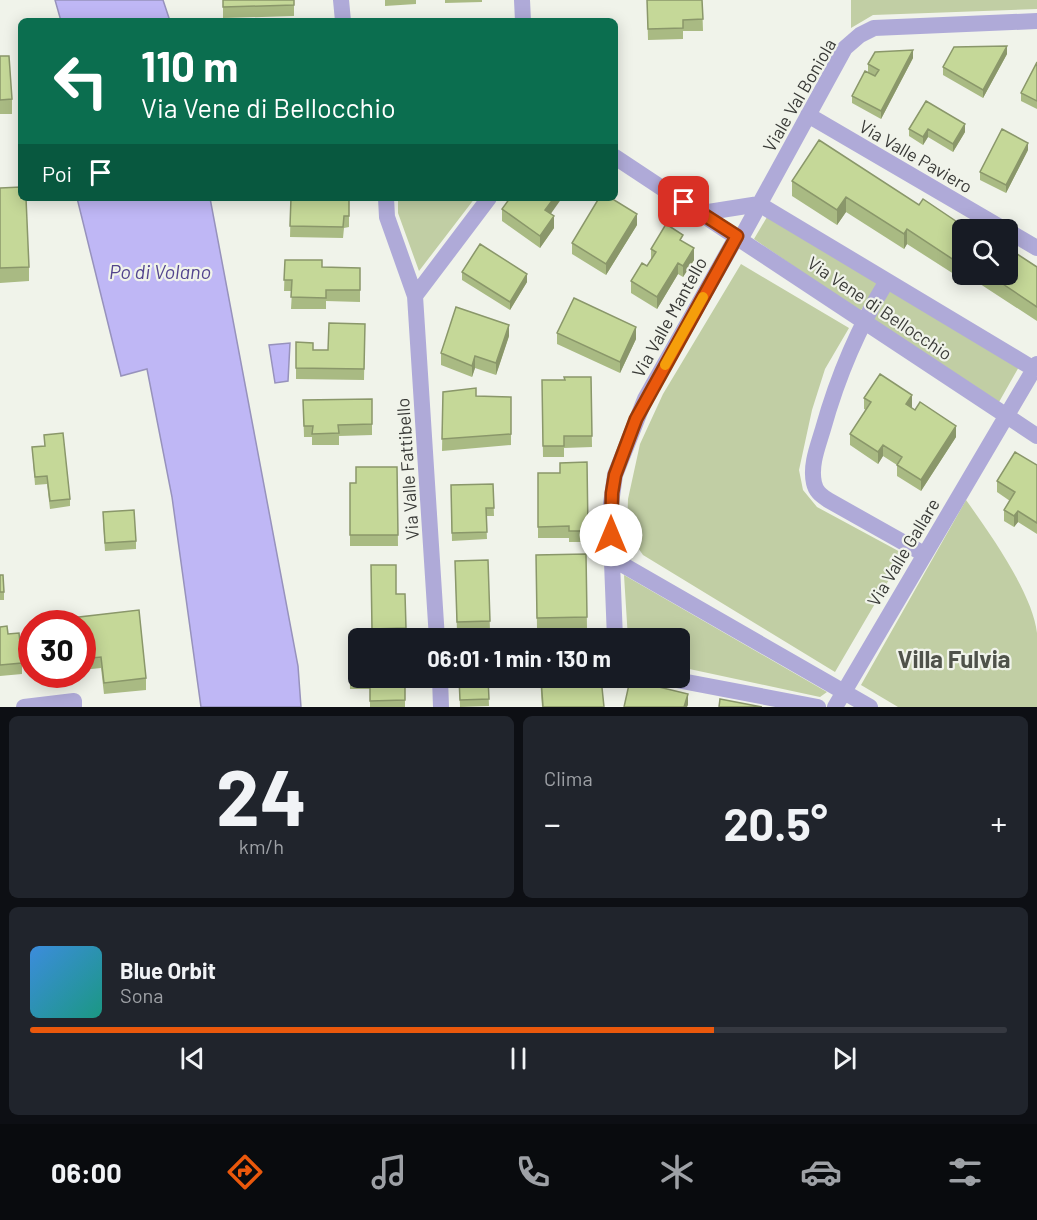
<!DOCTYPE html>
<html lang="it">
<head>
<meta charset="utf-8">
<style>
	body { margin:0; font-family:Barlow,sans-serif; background:#20242c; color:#f1f3f6; height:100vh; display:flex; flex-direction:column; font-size:22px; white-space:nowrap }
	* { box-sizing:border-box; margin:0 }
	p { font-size:20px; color:#9ea1a6 }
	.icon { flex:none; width:33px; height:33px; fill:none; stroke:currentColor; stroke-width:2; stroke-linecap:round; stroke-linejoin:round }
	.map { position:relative; height:707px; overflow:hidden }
	.panel { display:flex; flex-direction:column; gap:9px; padding:9px; background:#0d0f14; flex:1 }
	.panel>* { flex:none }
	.guide { position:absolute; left:18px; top:18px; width:600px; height:183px; border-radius:9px; box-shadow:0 3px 15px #0003; background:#0b6e4f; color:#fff; overflow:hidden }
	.fabs { position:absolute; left:952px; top:219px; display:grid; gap:12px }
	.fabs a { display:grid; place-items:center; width:66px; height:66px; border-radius:9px; background:#171b24; box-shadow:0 3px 15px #0003; font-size:30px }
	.speed { position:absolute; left:18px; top:610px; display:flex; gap:12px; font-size:30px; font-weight:700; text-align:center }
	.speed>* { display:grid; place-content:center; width:78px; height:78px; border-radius:50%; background:#171b24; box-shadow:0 3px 15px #0003; line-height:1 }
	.speed .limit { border:9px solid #d22; background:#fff; color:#111 }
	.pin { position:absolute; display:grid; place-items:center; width:51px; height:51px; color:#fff; margin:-26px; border-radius:12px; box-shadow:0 3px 9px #0006 }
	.me { position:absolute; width:66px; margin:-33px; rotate:0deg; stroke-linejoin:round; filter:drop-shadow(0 0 4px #0008) }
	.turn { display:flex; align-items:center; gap:21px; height:126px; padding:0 24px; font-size:27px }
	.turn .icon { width:78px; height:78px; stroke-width:2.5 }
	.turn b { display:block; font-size:42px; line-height:51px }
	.then { display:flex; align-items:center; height:57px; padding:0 24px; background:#0003; gap:12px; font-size:22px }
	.big { font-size:45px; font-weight:700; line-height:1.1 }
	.panel .tile { flex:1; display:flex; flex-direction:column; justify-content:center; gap:9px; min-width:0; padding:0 21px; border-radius:9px; background:#20242c }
	.panel .dial { align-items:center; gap:0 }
	.dial b { font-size:78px; line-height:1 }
	.song { display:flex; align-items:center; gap:18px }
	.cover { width:72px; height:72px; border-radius:9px; background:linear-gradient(135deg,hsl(210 70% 55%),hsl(170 70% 35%)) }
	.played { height:6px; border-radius:3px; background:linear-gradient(90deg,#ea580c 70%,#363941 70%) }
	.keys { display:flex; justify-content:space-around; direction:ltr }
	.heat { display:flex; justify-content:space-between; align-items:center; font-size:33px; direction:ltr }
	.panel .tiles { flex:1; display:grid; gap:9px; grid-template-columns:1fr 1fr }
	.tile:last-child { grid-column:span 2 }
	.trip { position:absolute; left:348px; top:628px; width:342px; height:60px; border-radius:9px; background:#171b24; box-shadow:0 3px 15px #0003; font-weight:700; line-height:60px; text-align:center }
	.tab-bar { display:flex; height:96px; justify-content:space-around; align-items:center; background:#090b0e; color:#9ea1a6 }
	.tab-bar .icon { width:42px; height:42px }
	.tab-bar .active { color:#ea580c }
	.tab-bar b { font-size:27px; color:#f1f3f6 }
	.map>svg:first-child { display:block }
	.green { fill:#c1cea4 }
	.water { fill:#bfb7f5; stroke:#9792bc; stroke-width:1.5 }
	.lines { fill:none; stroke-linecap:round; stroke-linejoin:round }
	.minor { stroke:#afaad8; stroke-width:16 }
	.wall { fill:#a9ba83 }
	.shaded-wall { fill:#8a976a }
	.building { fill:#c5d898; stroke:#8a976a; stroke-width:1.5 }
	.route-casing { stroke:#983908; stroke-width:15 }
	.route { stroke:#ea580c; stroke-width:10 }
	.slow { stroke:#f59e0b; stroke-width:10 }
	.labels { text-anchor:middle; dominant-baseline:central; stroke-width:4.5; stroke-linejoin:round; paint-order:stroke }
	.street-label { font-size:18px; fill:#393a37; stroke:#f0f3ea }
	.water-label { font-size:20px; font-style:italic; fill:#52448d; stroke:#f0f3ea }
	.district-label { font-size:24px; font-weight:bold; fill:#4f524a; stroke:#f0f3ea }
</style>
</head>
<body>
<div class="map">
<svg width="1037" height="707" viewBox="0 0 1037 707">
	<rect width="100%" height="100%" fill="#f0f3ea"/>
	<path class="green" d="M 851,0 L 1037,0 L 1037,9 L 873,15 L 851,28 Z
		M 398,198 L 475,198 L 419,271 L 398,213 Z
		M 767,217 L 878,282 L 860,312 L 754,239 Z
		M 741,264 L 849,328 L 825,369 L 812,410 L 799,470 L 803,490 L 817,507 L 904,554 L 835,672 L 643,555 L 627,532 L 628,499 L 640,444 L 663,394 Z
		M 888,290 L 1020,365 L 999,402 L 869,319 Z
		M 966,500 C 989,532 1033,594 1037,633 C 1037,657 1037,683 1037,707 L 898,707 L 861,685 Z
		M 624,575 L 827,692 L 820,697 L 680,667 L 680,639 L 628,639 Z"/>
	<path class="water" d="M 55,0 L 163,0 L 170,21 L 61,21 Z
		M 77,198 L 210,198 L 298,666 L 301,707 L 201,707 L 172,497 L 147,369 L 121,376 Z
		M 290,343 L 288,381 L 275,383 L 269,345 Z"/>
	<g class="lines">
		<path class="minor" d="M 341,0 L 343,21
			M 522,0 L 523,21
			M 808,115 L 1005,230
			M 615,157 L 1037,436
			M 386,198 L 387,217 L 415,296 L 437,639
			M 702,213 L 759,204 L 1034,369
			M 1008,231 L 1037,248
			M 741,238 L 845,48 L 860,35 L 874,28 L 1037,21
			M 887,281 C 858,328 838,375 823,429 C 818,446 810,465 814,483 C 816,492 821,495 828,500 L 924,554
			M 415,296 L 489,198
			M 611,558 L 870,707
			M 615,639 L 610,511 L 615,475 L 645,399 L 737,236
			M 440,678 L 441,707
			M 666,678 L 818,707
			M 24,707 L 74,701 L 74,707
			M 835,707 L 1037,364"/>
	</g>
	<path class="wall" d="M 223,0 L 294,0 L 294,16 L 223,18 Z
		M 385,0 L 416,0 L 416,4 L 385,6 Z
		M 445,0 L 482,0 L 482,2 L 445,3 Z
		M 647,0 L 702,0 L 703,31 L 683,31 L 683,39 L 648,40 Z
		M 1007,54 L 983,98 L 943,75 L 943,67 Z
		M 0,56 L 12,99 L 12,114 L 0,114 Z
		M 913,58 L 881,119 L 852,103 L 852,96 L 868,72 L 868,64 Z
		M 1037,62 L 1037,109 L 1021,101 L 1021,93 Z
		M 926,101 L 965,132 L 953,152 L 928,137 L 923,145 L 909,136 L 909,129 Z
		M 1028,150 L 1006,193 L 980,180 L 980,172 Z
		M 792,181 L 919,205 L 963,230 L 963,274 L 1008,274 L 1037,267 L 1037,321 L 974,280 L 971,285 L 907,244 L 904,249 L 846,212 L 837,225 L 792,196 Z
		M 0,188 L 29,267 L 29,281 L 0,283 Z
		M 291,198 L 349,198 L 349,227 L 344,228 L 343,238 L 290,237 Z
		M 502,209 L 551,214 L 554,228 L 540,248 L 502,221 Z
		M 637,225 L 606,275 L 572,254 L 572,243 Z
		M 683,242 L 694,260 L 683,277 L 678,274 L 657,309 L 631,293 L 631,281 L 647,266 L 651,260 L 651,249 Z
		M 285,260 L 322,267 L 360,268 L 360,302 L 326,301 L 326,309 L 291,309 L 292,291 L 284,291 Z
		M 462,272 L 527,282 L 510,310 L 462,280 Z
		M 365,324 L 364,380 L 296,379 L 296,342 L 313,350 L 328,350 Z
		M 557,333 L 636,339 L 620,373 L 557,344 Z
		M 509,336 L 496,375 L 475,368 L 472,377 L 441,365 L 441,353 Z
		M 591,377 L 592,447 L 564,448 L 564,457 L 543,457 L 542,380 L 565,380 Z
		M 443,392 L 476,396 L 511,397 L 511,445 L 442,451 Z
		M 864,398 L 912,407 L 911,408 L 956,437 L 921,491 L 897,476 L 897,465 L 883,456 L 878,464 L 850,445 L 850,434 L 866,410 L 864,409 Z
		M 372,399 L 372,435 L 339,436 L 339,445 L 312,445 L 312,437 L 304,437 L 303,400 Z
		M 44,435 L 70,499 L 70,506 L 50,509 L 47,484 L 35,485 L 32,447 L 45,446 Z
		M 587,462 L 588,542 L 569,542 L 569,538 L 538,538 L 538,473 L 560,473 Z
		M 1037,465 L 1037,534 L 1018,522 L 1014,527 L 1004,521 L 1004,510 L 1010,501 L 997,492 L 997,481 Z
		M 397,467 L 398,546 L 350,546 L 350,483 L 356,483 Z
		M 493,484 L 494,516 L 486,516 L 487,539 L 452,541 L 451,485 Z
		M 103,520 L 136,541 L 136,549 L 105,551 Z
		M 586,554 L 587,629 L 537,629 L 536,555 Z
		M 488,560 L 490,632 L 457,633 L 455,561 Z
		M 371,565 L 396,594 L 405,594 L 406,639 L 372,639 Z
		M 0,575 L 4,592 L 4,600 L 0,600 Z
		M 139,610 L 146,678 L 146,690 L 104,694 L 101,668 L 82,670 L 82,624 L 62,624 L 62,619 Z
		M 0,627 L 8,634 L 22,663 L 22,674 L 0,676 Z
		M 349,655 L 358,678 L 405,678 L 405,707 L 370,707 L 370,689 L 350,689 Z
		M 459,678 L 488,678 L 489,706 L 460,707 Z
		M 540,678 L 601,678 L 604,707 L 542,707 Z"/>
	<path class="shaded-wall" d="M 1007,46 L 1007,54 L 983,98 L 983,90 Z
		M 913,50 L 913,58 L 881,119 L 881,111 Z
		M 965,124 L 965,132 L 953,152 L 953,144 Z
		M 928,129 L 928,137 L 923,145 L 923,137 Z
		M 1028,143 L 1028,150 L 1006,193 L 1006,185 Z
		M 846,197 L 846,212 L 837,225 L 837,210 Z
		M 554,198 L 562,198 L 545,222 L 545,210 Z
		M 637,214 L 637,225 L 606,275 L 606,264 Z
		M 554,216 L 554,228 L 540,248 L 540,236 Z
		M 907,229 L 907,244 L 904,249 L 904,234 Z
		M 694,248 L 694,260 L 683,277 L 683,266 Z
		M 678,263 L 678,274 L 657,309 L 657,297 Z
		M 527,274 L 527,282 L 510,310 L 510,302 Z
		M 971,274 L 974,274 L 974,280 L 971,285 Z
		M 509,325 L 509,336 L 496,375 L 496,363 Z
		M 636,327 L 636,339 L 620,373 L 620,362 Z
		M 475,356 L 475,368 L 472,377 L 472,366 Z
		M 912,395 L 912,407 L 906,416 L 906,404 Z
		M 956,426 L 956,437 L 921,491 L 921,480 Z
		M 883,445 L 883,456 L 878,464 L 878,452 Z
		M 1018,511 L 1018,522 L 1014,527 L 1014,516 Z
		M 688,694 L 688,705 L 687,707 L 684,707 Z"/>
	<path class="building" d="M 223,0 L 294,0 L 294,5 L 223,7 Z
		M 647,0 L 702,0 L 703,19 L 683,20 L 683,28 L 648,29 Z
		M 1007,46 L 983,90 L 943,67 L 954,47 Z
		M 913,50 L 881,111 L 852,96 L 865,71 L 875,76 L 879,70 L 868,64 L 875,52 Z
		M 0,56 L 9,56 L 12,99 L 0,100 Z
		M 1037,62 L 1037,101 L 1021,93 Z
		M 926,101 L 965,124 L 953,144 L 928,129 L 923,137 L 909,129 Z
		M 1002,129 L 1028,143 L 1006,185 L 980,172 Z
		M 819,140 L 919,205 L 923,199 L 969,230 L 963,230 L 963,266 L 907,229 L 904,234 L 846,197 L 837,210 L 792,181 Z
		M 21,187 L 21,198 L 26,198 L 29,267 L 0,268 L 0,188 Z
		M 291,198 L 349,198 L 349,216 L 344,216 L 343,227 L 290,226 Z
		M 510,198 L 554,198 L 545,210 L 554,216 L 540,236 L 502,209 Z
		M 599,198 L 611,198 L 637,214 L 606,264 L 572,243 Z
		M 666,224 L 683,235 L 680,240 L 694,248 L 683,266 L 678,263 L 657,297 L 631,281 L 642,263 L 647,266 L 656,252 L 651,249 Z
		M 480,244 L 527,274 L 510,302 L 462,272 Z
		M 1008,248 L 1037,267 L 1037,307 L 988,274 L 1008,274 Z
		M 285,260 L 322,260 L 322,267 L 360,268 L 360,290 L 326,290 L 326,298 L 291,297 L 292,280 L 284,280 Z
		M 574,298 L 636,327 L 620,362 L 557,333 Z
		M 456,307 L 509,325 L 496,363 L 475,356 L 472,366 L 441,353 Z
		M 329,323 L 365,324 L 364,369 L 296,368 L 296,342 L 313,343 L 313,350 L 328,350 Z
		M 880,374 L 912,395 L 906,404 L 915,410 L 920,402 L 956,426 L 921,480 L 897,465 L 902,457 L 883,445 L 878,452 L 850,434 L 871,402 L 864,398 Z
		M 564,377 L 591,377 L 592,436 L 564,436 L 564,446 L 543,446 L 542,380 L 565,380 Z
		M 476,388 L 476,396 L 511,397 L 511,434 L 442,439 L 443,392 Z
		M 372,399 L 372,424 L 338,425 L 339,433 L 312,434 L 313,426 L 304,426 L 303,400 Z
		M 63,433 L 70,499 L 50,501 L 47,476 L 35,477 L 32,447 L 45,446 L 44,435 Z
		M 1015,452 L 1037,465 L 1037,523 L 1018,511 L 1014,516 L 1004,510 L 1015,492 L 997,481 Z
		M 587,462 L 588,531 L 569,531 L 569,526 L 538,527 L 538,473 L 560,473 L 560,463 Z
		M 356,467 L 397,467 L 398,535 L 350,535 L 350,483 L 356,483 Z
		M 493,484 L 494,508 L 486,508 L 487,532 L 452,533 L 451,485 Z
		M 134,510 L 136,541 L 105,543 L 103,512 Z
		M 586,554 L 587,617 L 537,618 L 536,555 Z
		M 488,560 L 490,621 L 457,622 L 455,561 Z
		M 371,565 L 396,565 L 396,594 L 405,594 L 406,628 L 372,629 Z
		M 0,575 L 3,575 L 4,592 L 0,592 Z
		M 139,610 L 146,678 L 104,683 L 101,657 L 82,659 L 82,624 L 63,624 L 62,619 Z
		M 7,626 L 8,634 L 19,633 L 22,663 L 0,665 L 0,627 Z
		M 349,655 L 358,655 L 358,678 L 350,678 Z
		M 370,678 L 405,678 L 405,700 L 370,701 Z
		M 459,678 L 488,678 L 489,699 L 460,700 Z
		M 541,678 L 601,678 L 604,707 L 543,707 Z
		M 630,680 L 688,694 L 684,707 L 624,707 Z
		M 720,699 L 762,707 L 719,707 Z"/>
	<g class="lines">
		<defs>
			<path id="route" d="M 611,535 L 612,493 L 615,475 L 636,419 L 737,236 L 684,202"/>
		</defs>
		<use href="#route" class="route-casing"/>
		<use href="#route" class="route"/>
		<path class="slow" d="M 665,365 L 703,297"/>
	</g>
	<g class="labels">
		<g class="street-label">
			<text transform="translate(799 95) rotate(-60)">Viale Val Boniola</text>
			<text transform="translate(916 156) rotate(30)">Via Valle Paviero</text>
			<text transform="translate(880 308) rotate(34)">Via Vene di Bellocchio</text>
			<text transform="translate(669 317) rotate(-61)">Via Valle Mantello</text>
			<text transform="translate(407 469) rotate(-94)">Via Valle Fattibello</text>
			<text transform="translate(903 552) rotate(-59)">Via Valle Gallare</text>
		</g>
		<g class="water-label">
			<text x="160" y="271">Po di Volano</text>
		</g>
		<g class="district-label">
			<text x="954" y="658">Villa Fulvia</text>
		</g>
	</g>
</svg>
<div class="fabs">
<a><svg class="icon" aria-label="search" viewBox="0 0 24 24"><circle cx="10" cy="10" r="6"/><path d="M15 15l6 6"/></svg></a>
</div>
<div class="speed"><div class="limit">30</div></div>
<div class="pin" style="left:684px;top:202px;background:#d93025"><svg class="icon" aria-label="arrive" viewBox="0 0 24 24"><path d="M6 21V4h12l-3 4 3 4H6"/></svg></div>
<svg class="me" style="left:611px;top:535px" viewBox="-20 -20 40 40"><circle r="19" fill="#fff"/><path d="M0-13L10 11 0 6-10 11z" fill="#ea580c"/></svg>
<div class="trip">06:01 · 1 min · 130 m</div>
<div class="guide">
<div class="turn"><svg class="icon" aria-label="left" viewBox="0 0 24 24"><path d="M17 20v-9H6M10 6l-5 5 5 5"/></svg><div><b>110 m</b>Via Vene di Bellocchio</div></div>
<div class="then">Poi<svg class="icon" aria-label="arrive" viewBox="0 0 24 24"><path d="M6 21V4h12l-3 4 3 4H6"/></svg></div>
</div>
</div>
<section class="panel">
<div class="tiles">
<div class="tile dial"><b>24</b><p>km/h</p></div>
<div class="tile"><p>Clima</p>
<div class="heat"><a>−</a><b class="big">20.5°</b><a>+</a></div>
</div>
<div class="tile">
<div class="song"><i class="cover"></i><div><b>Blue Orbit</b><p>Sona</p></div></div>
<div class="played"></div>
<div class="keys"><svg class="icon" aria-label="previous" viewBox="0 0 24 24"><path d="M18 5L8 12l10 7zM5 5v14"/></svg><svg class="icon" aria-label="pause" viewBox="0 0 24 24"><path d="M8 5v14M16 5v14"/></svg><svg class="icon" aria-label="next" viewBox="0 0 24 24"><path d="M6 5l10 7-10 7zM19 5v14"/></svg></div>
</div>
</div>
</section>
<nav class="tab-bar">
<b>06:00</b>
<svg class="icon active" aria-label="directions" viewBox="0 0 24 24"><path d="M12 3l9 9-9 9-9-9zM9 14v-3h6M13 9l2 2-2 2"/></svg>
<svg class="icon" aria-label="music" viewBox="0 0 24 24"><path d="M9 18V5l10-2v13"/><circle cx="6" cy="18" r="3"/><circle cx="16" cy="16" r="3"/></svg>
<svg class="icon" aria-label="phone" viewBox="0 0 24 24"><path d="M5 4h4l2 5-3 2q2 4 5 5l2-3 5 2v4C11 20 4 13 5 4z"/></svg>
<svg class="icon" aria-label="climate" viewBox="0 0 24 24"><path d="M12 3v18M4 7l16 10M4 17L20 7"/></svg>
<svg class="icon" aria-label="car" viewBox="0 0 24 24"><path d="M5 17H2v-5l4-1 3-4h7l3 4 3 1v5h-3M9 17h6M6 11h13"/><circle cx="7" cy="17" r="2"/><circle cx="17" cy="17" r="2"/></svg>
<svg class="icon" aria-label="filters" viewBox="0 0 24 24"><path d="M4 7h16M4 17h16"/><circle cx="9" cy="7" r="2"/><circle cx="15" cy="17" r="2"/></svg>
</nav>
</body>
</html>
